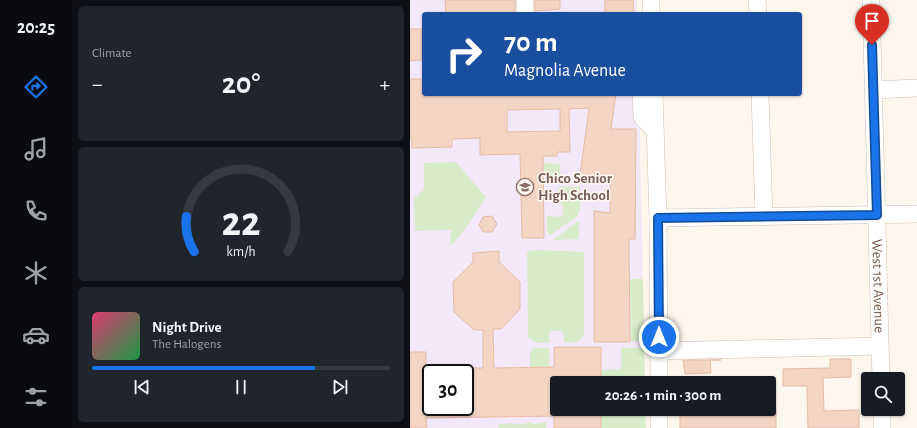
<!DOCTYPE html>
<html lang="en">
<head>
<meta charset="utf-8">
<style>
	body { margin:0; font-family:"Alegreya Sans",sans-serif; background:#20242c; color:#f1f3f6; height:100vh; display:flex; flex-direction:column; font-size:15px; white-space:nowrap }
	* { box-sizing:border-box; margin:0 }
	p { font-size:13px; color:#9ea1a6 }
	.icon { flex:none; width:22px; height:22px; fill:none; stroke:currentColor; stroke-width:2; stroke-linecap:round; stroke-linejoin:round }
	.map { position:relative; flex:1; overflow:hidden }
	.side { display:flex; flex-direction:column; gap:6px; padding:6px; background:#0d0f14; width:338px }
	.side>* { flex:none }
	.banner { position:absolute; left:12px; top:12px; width:380px; height:84px; border-radius:4px; box-shadow:0 1px 3px #0004; background:#1a4fa0; color:#fff; overflow:hidden }
	.fabs { position:absolute; left:451px; top:372px; display:grid; gap:8px }
	.fabs a { display:grid; place-items:center; width:44px; height:44px; border-radius:4px; background:#171b24; box-shadow:0 1px 3px #0004; font-size:20px }
	.speed { position:absolute; left:12px; top:364px; display:flex; gap:8px; font-size:20px; font-weight:700; text-align:center }
	.speed>* { display:grid; place-content:center; width:52px; height:52px; border-radius:50%; background:#171b24; box-shadow:0 1px 3px #0004; line-height:1 }
	.speed .limit { border:2px solid #111; border-radius:6px; background:#fff; color:#111 }
	.pin { position:absolute; display:grid; place-items:center; width:34px; height:34px; color:#fff; margin:-41px -17px; border-radius:50% 50% 50% 0; rotate:-45deg; box-shadow:0 0 4px #0007 }
	.pin .icon { rotate:45deg }
	.me { position:absolute; width:44px; margin:-22px; rotate:0deg; stroke-linejoin:round; filter:drop-shadow(0 0 3px #0008) }
	.turn { display:flex; align-items:center; gap:14px; height:84px; padding:0 16px; font-size:18px }
	.turn .icon { width:52px; height:52px; stroke-width:2.5 }
	.turn b { display:block; font-size:28px; line-height:34px }
	.big { font-size:30px; font-weight:700; line-height:1.1 }
	.side .tile { flex:1; display:flex; flex-direction:column; justify-content:center; gap:6px; min-width:0; padding:0 14px; border-radius:6px; background:#20242c }
	.side .dial { align-items:center; gap:0 }
	.dial svg { height:104px; overflow:visible; fill:none; stroke:#363941; stroke-width:7; stroke-linecap:round; text-anchor:middle }
	.dial text { fill:#f1f3f6; stroke:none }
	.song { display:flex; align-items:center; gap:12px }
	.cover { width:48px; height:48px; border-radius:6px; background:linear-gradient(135deg,hsl(340 70% 55%),hsl(140 70% 35%)) }
	.played { height:4px; border-radius:2px; background:linear-gradient(90deg,#1a73e8 75%,#363941 75%) }
	.keys { display:flex; justify-content:space-around; direction:ltr }
	.heat { display:flex; justify-content:space-between; align-items:center; font-size:22px; direction:ltr }
	.trip { position:absolute; left:140px; top:376px; width:226px; height:40px; border-radius:4px; background:#171b24; box-shadow:0 1px 3px #0004; font-weight:700; line-height:40px; text-align:center }
	main { display:flex; flex:1; min-height:0 }
	.menu { display:flex; flex-direction:column; width:72px; justify-content:space-around; align-items:center; background:#090b0e; color:#9ea1a6 }
	.menu .icon { width:28px; height:28px }
	.menu .selected { color:#1a73e8 }
	.menu b { font-size:18px; color:#f1f3f6 }
	.map>svg:first-child { display:block }
	.education { fill:#f3e8fa; fill-rule:evenodd }
	.green { fill:#d8ecc9 }
	.building { fill:#f3d5c3; stroke:#e6bba3; fill-rule:evenodd }
	.lines { fill:none; stroke-linecap:round; stroke-linejoin:round }
	.minor-casing { stroke:#d1beb0; stroke-width:18 }
	.minor { stroke:#fff; stroke-width:17 }
	.route-casing { stroke:#114b97; stroke-width:10 }
	.route { stroke:#1a73e8; stroke-width:7 }
	.labels { text-anchor:middle; dominant-baseline:central; stroke-width:3; stroke-linejoin:round; paint-order:stroke }
	.education-label { font-size:15px; font-weight:bold; fill:#785e54; stroke:#fffaf3; text-anchor:start }
	.street-label { font-size:15px; fill:#7a5c4d; stroke:#fffaf3 }
</style>
</head>
<body>
<main>
<nav class="menu">
<b>20:25</b>
<svg class="icon selected" aria-label="directions" viewBox="0 0 24 24"><path d="M12 3l9 9-9 9-9-9zM9 14v-3h6M13 9l2 2-2 2"/></svg>
<svg class="icon" aria-label="music" viewBox="0 0 24 24"><path d="M9 18V5l10-2v13"/><circle cx="6" cy="18" r="3"/><circle cx="16" cy="16" r="3"/></svg>
<svg class="icon" aria-label="phone" viewBox="0 0 24 24"><path d="M5 4h4l2 5-3 2q2 4 5 5l2-3 5 2v4C11 20 4 13 5 4z"/></svg>
<svg class="icon" aria-label="climate" viewBox="0 0 24 24"><path d="M12 3v18M4 7l16 10M4 17L20 7"/></svg>
<svg class="icon" aria-label="car" viewBox="0 0 24 24"><path d="M5 17H2v-5l4-1 3-4h7l3 4 3 1v5h-3M9 17h6M6 11h13"/><circle cx="7" cy="17" r="2"/><circle cx="17" cy="17" r="2"/></svg>
<svg class="icon" aria-label="filters" viewBox="0 0 24 24"><path d="M4 7h16M4 17h16"/><circle cx="9" cy="7" r="2"/><circle cx="15" cy="17" r="2"/></svg>
</nav>
<section class="side">
<div class="tile"><p>Climate</p>
<div class="heat"><a>−</a><b class="big">20°</b><a>+</a></div>
</div>
<div class="tile dial"><svg viewBox="0 0 100 80">
<path d="M14 69A42 42 0 1 1 86 69"/>
<path d="M14 69A42 42 0 0 1 8 42" stroke="#1a73e8"/>
<text x="50" y="56" font-size="32" font-weight="700">22</text>
<text x="50" y="72" font-size="11">km/h</text>
</svg></div>
<div class="tile">
<div class="song"><i class="cover"></i><div><b>Night Drive</b><p>The Halogens</p></div></div>
<div class="played"></div>
<div class="keys"><svg class="icon" aria-label="previous" viewBox="0 0 24 24"><path d="M18 5L8 12l10 7zM5 5v14"/></svg><svg class="icon" aria-label="pause" viewBox="0 0 24 24"><path d="M8 5v14M16 5v14"/></svg><svg class="icon" aria-label="next" viewBox="0 0 24 24"><path d="M6 5l10 7-10 7zM19 5v14"/></svg></div>
</div>
</section>
<div class="map">
<svg width="507" height="428" viewBox="0 0 507 428">
	<rect width="100%" height="100%" fill="#fdf6ec"/>
	<path class="education" d="M 0,0 L 227,0 L 227,14 L 14,14 L 14,94 L 229,94 L 235,383 L 147,383 L 147,409 L 235,409 L 235,428 L 0,428 ZM 21,373 L 55,373 L 55,407 L 21,407 Z"/>
	<path class="green" d="M 46,162 L 76,197 L 59,224 L 40,247 L 41,230 L 5,231 L 4,199 L 14,189 L 14,163 Z
		M 134,163 L 150,164 L 151,182 L 134,176 Z
		M 149,187 L 170,187 L 170,211 L 168,211 L 168,216 L 139,236 L 139,233 L 137,233 L 137,216 L 148,217 L 153,215 C 154,209 154,205 148,201 L 147,194 Z
		M 169,220 L 169,239 L 143,240 Z
		M 126,250 L 174,252 L 174,334 C 171,344 163,342 154,343 L 153,331 L 139,331 L 139,343 L 127,343 L 118,337 L 117,252 L 120,251 Z
		M 220,279 L 233,279 L 234,341 L 221,341 Z
		M 124,348 L 139,348 L 139,367 L 120,367 L 120,352 L 121,350 Z
		M 211,348 L 234,348 L 235,383 L 191,383 L 191,370 L 211,369 Z
		M 191,409 L 235,409 L 236,428 L 191,428 Z
		M 119,422 L 126,424 L 136,422 L 136,428 L 89,428 L 89,423 L 93,425 L 101,423 L 112,425 Z"/>
	<path class="building" d="M 35,0 L 105,0 L 105,12 L 89,14 L 36,14 Z
		M 125,0 L 150,0 L 150,9 L 125,11 Z
		M 195,0 L 223,0 L 224,14 L 195,14 Z
		M 0,29 L 12,29 L 12,60 L 0,61 Z
		M 0,79 L 14,79 L 14,94 L 206,94 L 201,129 L 226,129 L 225,239 L 219,239 L 220,342 L 184,342 L 184,211 L 200,213 L 200,179 L 170,175 L 179,108 L 159,109 L 160,152 L 147,152 L 147,156 L 133,156 L 134,238 L 112,238 L 110,154 L 70,155 L 70,138 L 42,139 L 42,147 L 2,148 L 2,138 L 0,138 ZM 150,109 L 150,131 L 97,132 L 97,110 Z
		M 82,216 L 87,224 L 82,232 L 73,232 L 69,225 L 73,217 Z
		M 89,251 L 89,262 L 110,282 L 110,309 L 91,329 L 83,329 L 84,368 L 144,367 L 144,347 L 191,347 L 191,383 L 147,383 L 147,409 L 191,409 L 191,428 L 144,428 L 144,416 L 16,418 L 17,428 L 0,428 L 0,352 L 16,352 L 16,369 L 21,368 L 21,407 L 55,407 L 55,368 L 73,368 L 73,330 L 64,330 L 44,312 L 43,282 L 63,262 L 63,253 Z
		M 420,359 L 441,359 L 441,377 L 413,378 L 414,411 L 449,410 L 449,428 L 398,428 L 397,386 L 373,386 L 373,369 L 420,368 Z
		M 273,360 L 311,360 L 300,360 L 301,373 L 275,374 Z
		M 270,409 L 280,409 L 280,412 L 284,412 L 284,415 L 322,414 L 322,409 L 366,409 L 366,428 L 270,428 Z"/>
	<g class="lines">
		<defs>
			<g id="minor">
				<path d="M 241,0 L 241,14"/>
				<path d="M 347,0 L 348,14"/>
				<path id="s1" d="M 461,0 L 471,379"/>
				<path d="M 115,14 L 115,0"/>
				<path d="M 463,90 L 507,88"/>
				<path d="M 231,94 L 232,117 L 245,131"/>
				<path d="M 244,94 L 248,218 L 249,383"/>
				<path d="M 350,94 L 354,217"/>
				<path d="M 248,218 L 507,214"/>
				<path d="M 249,351 L 470,346"/>
				<path d="M 249,409 L 249,428"/>
				<path d="M 472,409 L 472,428"/>
			</g>
		</defs>
		<use href="#minor" class="minor-casing"/>
		<use href="#minor" class="minor"/>
	</g>
	<g class="lines">
		<defs>
			<path id="route" d="M 249,337 L 248,218 L 467,215 L 462,45"/>
		</defs>
		<use href="#route" class="route-casing"/>
		<use href="#route" class="route"/>
	</g>
	<defs>
		<symbol id="school-ring" viewBox="-11 -11 22 22"><circle r="9.5" fill="#fffaf3" stroke="#8d6e63" stroke-width="1.5"/><path d="M0-5L7-2L0 1L-7-2ZM-4 1L0 2.5L4 1V4Q0 6-4 4Z" fill="#8d6e63"/></symbol>
	</defs>
	<g fill-rule="evenodd">
		<use href="#school-ring" x="105" y="177" width="20" height="20"/>
	</g>
	<g class="labels">
		<g class="education-label">
			<text x="128" y="178">Chico Senior<tspan x="128" dy="17">High School</tspan></text>
		</g>
		<g class="street-label">
			<text stroke="none"><textPath href="#s1" startOffset="286">West 1st Avenue</textPath></text>
		</g>
	</g>
</svg>
<div class="fabs">
<a><svg class="icon" aria-label="search" viewBox="0 0 24 24"><circle cx="10" cy="10" r="6"/><path d="M15 15l6 6"/></svg></a>
</div>
<div class="speed"><div class="limit">30</div></div>
<div class="pin" style="left:462px;top:45px;background:#d93025"><svg class="icon" aria-label="arrive" viewBox="0 0 24 24"><path d="M6 21V4h12l-3 4 3 4H6"/></svg></div>
<svg class="me" style="left:249px;top:337px" viewBox="-20 -20 40 40"><circle r="17" fill="#1a73e8" stroke="#fff" stroke-width="3"/><path d="M0-11L8 9 0 5-8 9z" fill="#fff"/></svg>
<div class="trip">20:26 · 1 min · 300 m</div>
<div class="banner">
<div class="turn"><svg class="icon" aria-label="right" viewBox="0 0 24 24"><path d="M7 20v-9h11M14 6l5 5-5 5"/></svg><div><b>70 m</b>Magnolia Avenue</div></div>
</div>
</div>
</main>
</body>
</html>
